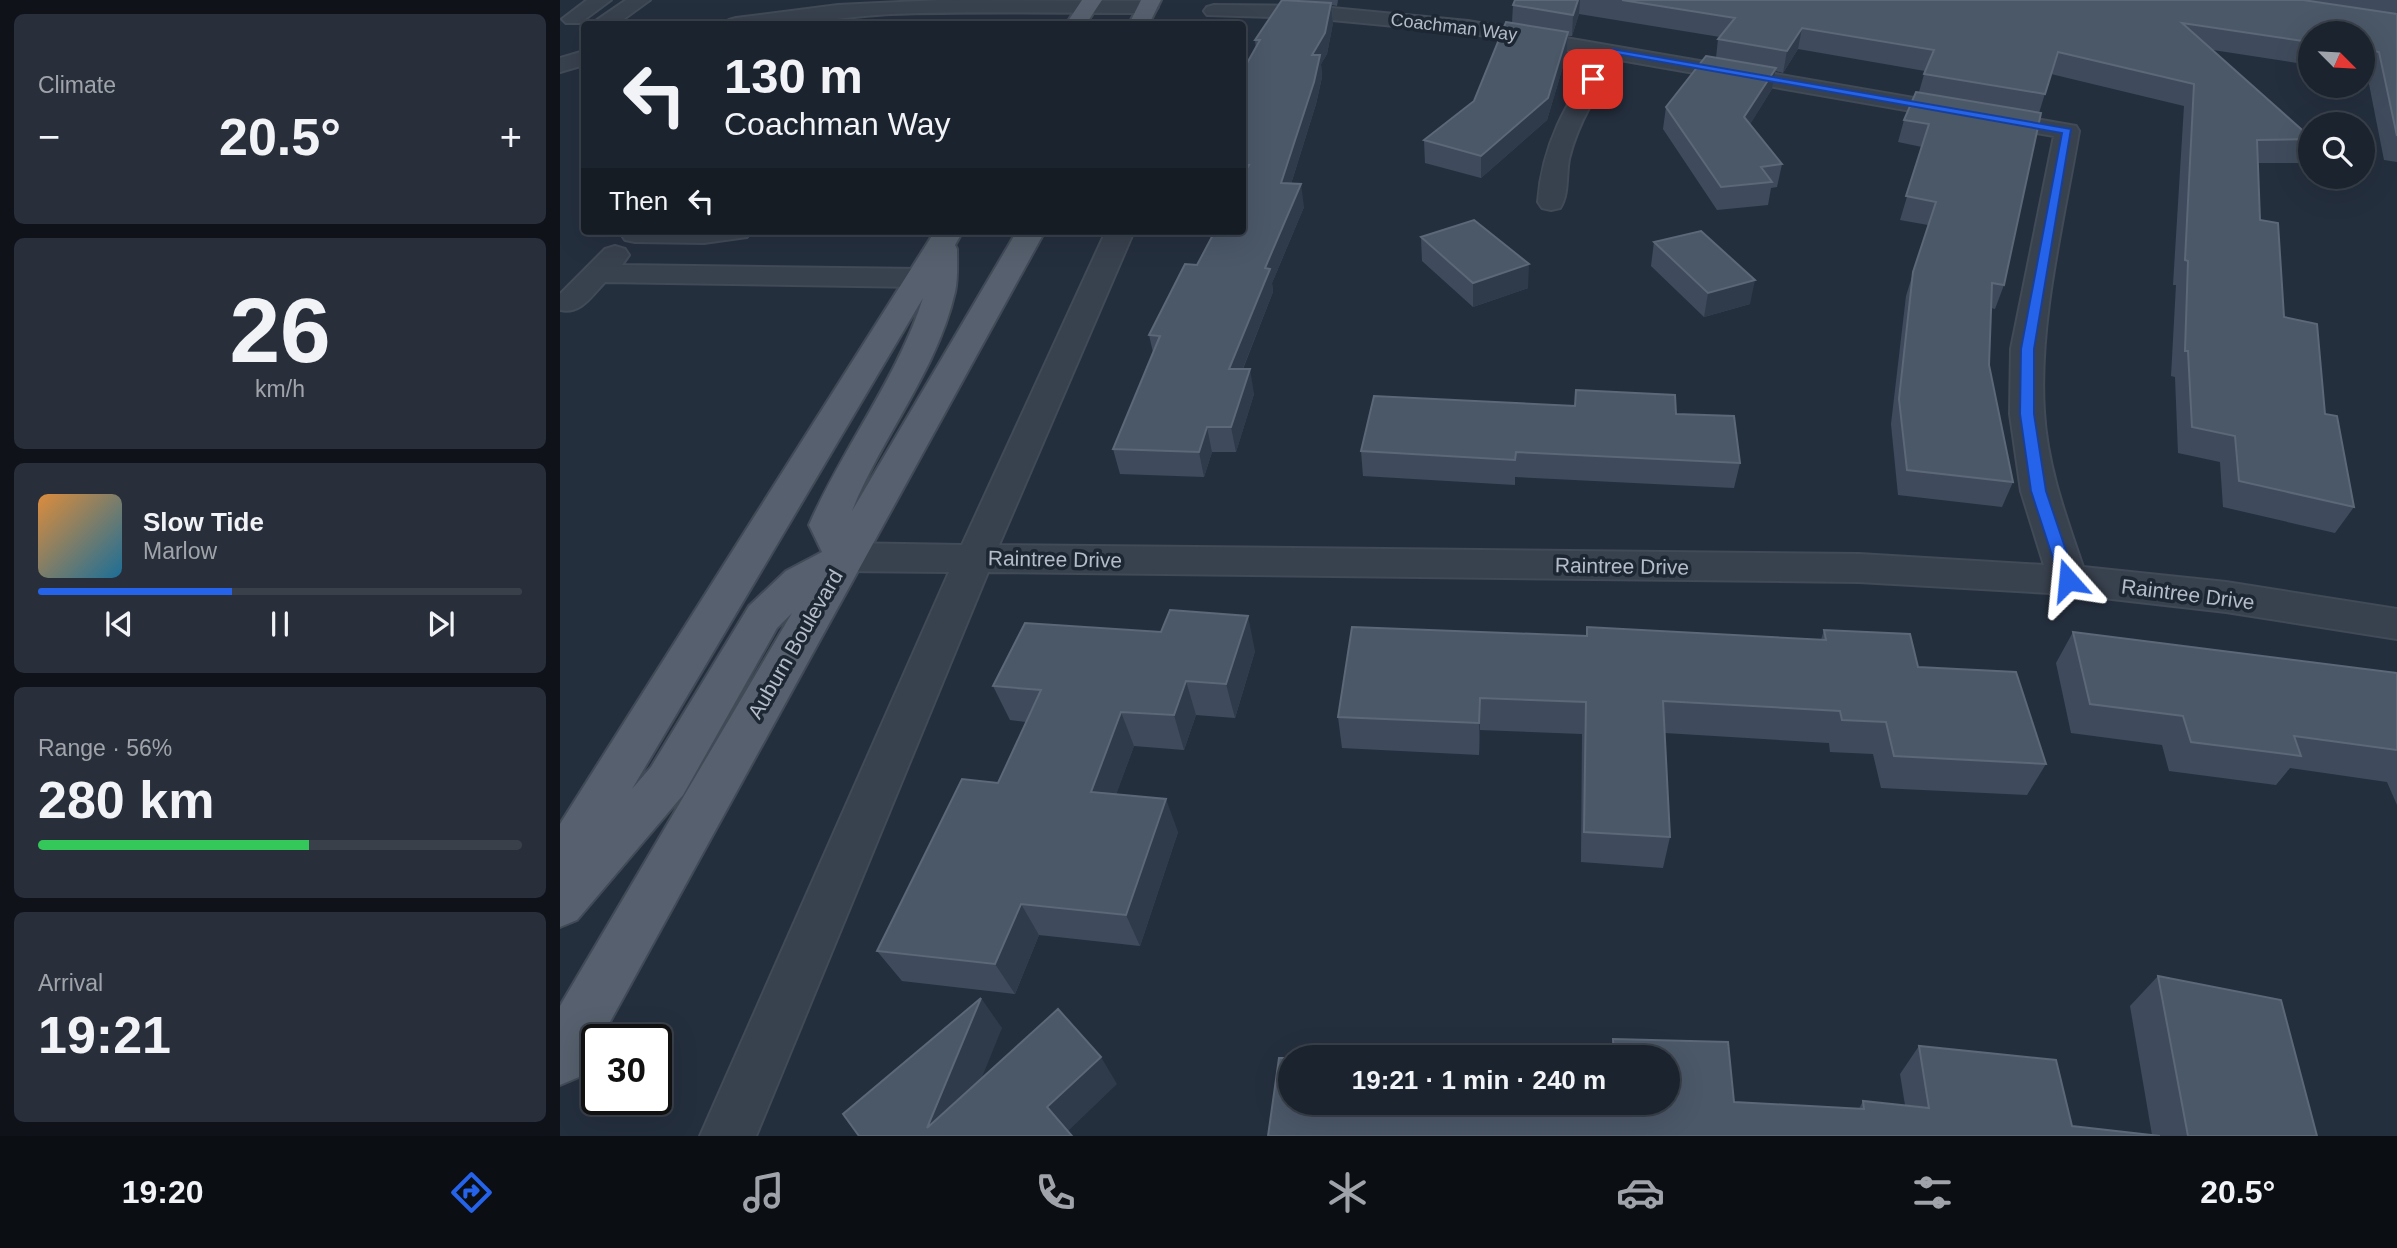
<!DOCTYPE html>
<html lang="en">
<head>
<meta charset="utf-8">
<style>
	body { margin:0; font-family:Helvetica,sans-serif; background:#282f3a; color:#f1f3f6; height:100vh; display:flex; flex-direction:column; font-size:26px; white-space:nowrap }
	* { box-sizing:border-box; margin:0 }
	p { font-size:23px; color:#a0a4aa }
	.icon { flex:none; width:38px; height:38px; fill:none; stroke:currentColor; stroke-width:2; stroke-linecap:round; stroke-linejoin:round }
	.map { position:relative; flex:1; overflow:hidden }
	.sheet { display:flex; flex-direction:column; gap:14px; padding:14px; background:#0f1319; width:560px }
	.sheet>* { flex:none }
	.banner { position:absolute; left:21px; top:21px; width:665px; height:214px; border-radius:7px; box-shadow:0 7px 28px #0002,0 0 0 2px #39404a; background:#1b232e; color:#f1f3f6; overflow:hidden }
	.needle { width:46px; rotate:114deg }
	.fabs { position:absolute; left:1738px; top:21px; display:grid; gap:14px }
	.fabs a { display:grid; place-items:center; width:77px; height:77px; border-radius:50%; background:#1b232e; box-shadow:0 7px 28px #0002,0 0 0 2px #39404a; font-size:35px }
	.speed { position:absolute; left:21px; top:1024px; display:flex; gap:14px; font-size:35px; font-weight:700; text-align:center }
	.speed>* { display:grid; place-content:center; width:91px; height:91px; border-radius:50%; background:#1b232e; box-shadow:0 7px 28px #0002,0 0 0 2px #39404a; line-height:1 }
	.speed .limit { border:4px solid #111; border-radius:10px; background:#fff; color:#111 }
	.pin { position:absolute; display:grid; place-items:center; width:60px; height:60px; color:#fff; margin:-30px; border-radius:14px; box-shadow:0 4px 10px #0006 }
	.me { position:absolute; width:77px; margin:-38px; rotate:342deg; stroke-linejoin:round; filter:drop-shadow(0 0 5px #0008) }
	.turn { display:flex; align-items:center; gap:24px; height:147px; padding:0 28px; font-size:32px }
	.turn .icon { width:91px; height:91px; stroke-width:2.5 }
	.turn b { display:block; font-size:49px; line-height:60px }
	.then { display:flex; align-items:center; height:66px; padding:0 28px; background:#0003; gap:14px; font-size:26px }
	.big { font-size:52px; font-weight:600; line-height:1.1 }
	.sheet .widget { flex:1; display:flex; flex-direction:column; justify-content:center; gap:10px; min-width:0; padding:0 24px; border-radius:10px; background:#282f3a }
	.sheet .dial { align-items:center; gap:0 }
	.dial b { font-size:91px; line-height:1 }
	.song { display:flex; align-items:center; gap:21px }
	.cover { width:84px; height:84px; border-radius:10px; background:linear-gradient(135deg,hsl(30 70% 55%),hsl(200 70% 35%)) }
	.played { height:7px; border-radius:4px; background:linear-gradient(90deg,#2563eb 40%,#39404a 40%) }
	.keys { display:flex; justify-content:space-around; direction:ltr }
	.heat { display:flex; justify-content:space-between; align-items:center; font-size:38px; direction:ltr }
	.charge { height:10px; border-radius:5px; background:linear-gradient(90deg,#34c759 56%,#39404a 0) }
	.trip { position:absolute; left:718px; top:1045px; width:402px; height:70px; border-radius:35px; background:#1b232e; box-shadow:0 7px 28px #0002,0 0 0 2px #39404a; font-weight:600; line-height:70px; text-align:center }
	.dock { display:flex; height:112px; justify-content:space-around; align-items:center; background:#0b0e12; color:#a0a4aa }
	.dock .icon { width:49px; height:49px }
	.dock .on { color:#2563eb }
	.dock b { font-size:32px; color:#f1f3f6 }
	main { display:flex; flex:1; min-height:0 }
	.map>svg:first-child { display:block }
	.lines { fill:none; stroke-linecap:round; stroke-linejoin:round }
	.minor-casing { stroke:#414a57; stroke-width:4 }
	.major-casing { stroke:#414a57; stroke-width:4 }
	.minor { fill:#38414e; fill-rule:evenodd }
	.major { fill:#56606e; fill-rule:evenodd }
	.wall { fill:#3f4b5c }
	.shaded-wall { fill:#2f3b4b }
	.building { fill:#4b5868; stroke:#5c6777; stroke-width:2 }
	.route { fill:#2563eb; stroke:#184099; stroke-width:2 }
	.labels { text-anchor:middle; dominant-baseline:central; stroke-width:7; stroke-linejoin:round; paint-order:stroke }
	.far-street-label { font-size:18px; fill:#b4bcc9; stroke:#1d2633 }
	.street-label { font-size:21px; fill:#b4bcc9; stroke:#1d2633 }
</style>
</head>
<body>
<main>
<section class="sheet">
<div class="widget"><p>Climate</p>
<div class="heat"><a>−</a><b class="big">20.5°</b><a>+</a></div>
</div>
<div class="widget dial"><b>26</b><p>km/h</p></div>
<div class="widget">
<div class="song"><i class="cover"></i><div><b>Slow Tide</b><p>Marlow</p></div></div>
<div class="played"></div>
<div class="keys"><svg class="icon" aria-label="previous" viewBox="0 0 24 24"><path d="M18 5L8 12l10 7zM5 5v14"/></svg><svg class="icon" aria-label="pause" viewBox="0 0 24 24"><path d="M8 5v14M16 5v14"/></svg><svg class="icon" aria-label="next" viewBox="0 0 24 24"><path d="M6 5l10 7-10 7zM19 5v14"/></svg></div>
</div>
<div class="widget"><p>Range · 56%</p><b class="big">280 km</b><div class="charge"></div></div>
<div class="widget"><p>Arrival</p><b class="big">19:21</b></div>
</section>
<div class="map">
<svg width="1837" height="1136" viewBox="0 0 1837 1136">
	<rect width="100%" height="100%" fill="#242f3e"/>
	<g class="lines">
		<defs>
			<path id="minor" d="M 27,0 L 51,0 L 20,23 L 6,23 L 2,19 Z
				M 66,0 L 90,0 L 57,24 L 34,24 L 37,20 Z
				M 381,0 L 588,1 L 595,3 L 598,7 L 595,11 L 588,13 C 502,13 416,11 331,14 C 276,17 219,29 165,24 L 169,20 L 176,18 L 278,5 Z
				M 654,5 L 751,6 L 908,21 L 1516,126 L 1519,131 C 1504,220 1478,323 1484,412 C 1487,466 1506,517 1523,567 L 1666,582 L 1837,609 L 1837,639 L 1666,612 L 1508,594 L 1299,582 L 428,572 L 196,1136 L 140,1136 L 389,572 L 284,571 L 271,567 L 265,557 L 271,547 L 284,543 L 402,545 L 546,231 L 574,231 L 439,545 L 1299,554 L 1484,565 L 1461,491 L 1450,414 L 1451,349 L 1494,136 L 1060,60 C 1038,90 1018,122 1009,159 C 1006,174 1009,195 1000,208 L 991,210 L 982,208 L 978,202 C 982,146 1006,101 1040,56 L 908,33 L 751,18 L 647,15 L 644,11 L 647,7 Z
				M 24,51 L 24,65 L 0,72 L 0,58 Z
				M 63,231 L 191,231 L 187,237 L 144,243 L 75,242 L 65,240 L 61,234 Z
				M 55,246 L 65,249 L 69,255 L 62,265 L 360,269 L 370,272 L 375,278 L 370,284 L 360,287 L 45,282 C 32,295 21,315 0,310 L 0,294 L 45,249 Z"/>
			<path id="major" d="M 522,0 L 542,0 L 526,24 L 506,24 Z
				M 581,0 L 601,0 L 589,24 L 569,24 Z
				M 375,231 L 403,231 L 395,245 L 397,249 C 397,263 398,278 395,292 C 377,371 322,436 292,511 L 457,231 L 485,231 L 40,1040 L 37,1040 L 37,1045 L 19,1077 L 0,1085 L 0,1006 L 232,613 L 217,628 L 123,795 L 17,920 L 0,927 L 0,824 ZM 363,298 C 337,379 283,447 249,525 L 262,552 L 226,571 L 189,606 L 91,767 L 72,789 Z"/>
		</defs>
		<use href="#minor" class="minor-casing"/>
		<use href="#major" class="major-casing"/>
		<use href="#minor" class="minor"/>
		<use href="#major" class="major"/>
	</g>
	<path class="wall" d="M 735,0 L 778,0 L 777,6 L 772,5 L 773,23 L 767,54 L 761,64 L 762,77 L 756,104 L 731,184 L 744,207 L 712,283 L 713,292 L 683,369 L 694,394 L 676,452 L 652,452 L 644,477 L 560,474 L 553,449 L 593,352 L 589,335 L 637,265 L 682,231 L 682,72 L 696,49 L 695,40 Z
		M 955,0 L 1837,0 L 1837,162 L 1824,160 L 1807,74 L 1802,73 L 1802,33 L 1750,33 L 1750,65 L 1653,50 L 1750,137 L 1750,143 L 1740,163 L 1698,163 L 1700,220 L 1724,317 L 1765,414 L 1794,507 L 1775,533 L 1663,507 L 1660,462 L 1618,453 L 1615,377 L 1611,376 L 1616,285 L 1613,285 L 1624,106 L 1491,74 L 1479,113 L 1444,285 L 1435,309 L 1431,308 L 1429,365 L 1453,482 L 1442,507 L 1338,495 L 1331,424 L 1346,296 L 1368,225 L 1340,220 L 1362,147 L 1338,142 L 1344,120 L 1359,92 L 1365,71 L 1238,49 L 1223,73 L 1216,71 L 1212,89 L 1190,124 L 1222,164 L 1217,187 L 1211,188 L 1208,205 L 1157,210 L 1103,129 L 1106,107 L 1156,58 L 1158,39 L 1160,37 L 1019,14 L 1012,36 L 1008,36 L 1007,53 L 987,120 L 921,178 L 865,163 L 864,140 L 914,101 L 952,23 L 953,5 Z
		M 861,237 L 968,288 L 913,307 L 862,261 Z
		M 1094,242 L 1190,304 L 1144,317 L 1091,266 Z
		M 1016,390 L 1116,414 L 1180,463 L 1174,488 L 955,477 L 955,485 L 803,476 L 801,451 L 1015,406 Z
		M 1027,627 L 1261,640 L 1264,630 L 1358,667 L 1486,764 L 1467,795 L 1321,788 L 1313,754 L 1270,752 L 1269,743 L 1105,733 L 1110,837 L 1103,868 L 1021,862 L 1022,734 L 920,730 L 919,755 L 782,748 L 778,717 L 1026,636 Z
		M 1513,632 L 1837,673 L 1837,805 L 1827,782 L 1730,768 L 1716,785 L 1609,771 L 1602,745 L 1511,733 L 1496,663 Z
		M 695,651 L 675,718 L 636,715 L 624,750 L 574,746 L 556,794 L 618,832 L 580,946 L 479,935 L 455,994 L 342,981 L 317,951 L 438,783 L 466,722 L 450,720 L 433,686 Z
		M 1598,976 L 1721,1000 L 1757,1136 L 708,1136 L 719,1058 L 730,1058 L 730,1102 L 867,1102 L 867,1108 L 992,1112 L 993,1102 L 1108,1102 L 1108,1057 L 1050,1057 L 1053,1039 L 1168,1042 L 1174,1102 L 1299,1109 L 1303,1101 L 1345,1105 L 1340,1074 L 1359,1046 L 1496,1060 L 1512,1126 L 1592,1135 L 1570,1006 Z"/>
	<path class="shaded-wall" d="M 1018,0 L 1020,0 L 1019,14 L 1012,36 L 1013,15 Z
		M 771,3 L 773,23 L 767,54 L 761,64 L 762,77 L 756,104 L 724,206 L 721,183 L 752,55 Z
		M 1242,28 L 1238,49 L 1223,73 L 1227,51 Z
		M 1008,32 L 1007,53 L 987,120 L 921,178 L 921,156 Z
		M 1216,68 L 1212,89 L 1181,139 L 1184,117 Z
		M 741,184 L 744,207 L 712,283 L 713,292 L 673,393 L 669,369 L 705,268 Z
		M 969,264 L 968,288 L 913,307 L 913,283 Z
		M 1195,280 L 1190,304 L 1144,317 L 1148,293 Z
		M 690,369 L 694,394 L 676,452 L 671,427 Z
		M 647,427 L 652,452 L 644,477 L 639,452 Z
		M 688,616 L 695,651 L 675,718 L 666,684 Z
		M 626,681 L 636,715 L 624,750 L 614,715 Z
		M 920,698 L 920,730 L 919,755 L 919,723 Z
		M 561,712 L 574,746 L 545,825 L 531,792 Z
		M 606,799 L 618,832 L 580,946 L 566,915 Z
		M 461,904 L 479,935 L 455,994 L 435,964 Z
		M 421,998 L 442,1028 L 398,1136 L 367,1128 Z
		M 541,1057 L 557,1084 L 506,1133 L 487,1107 Z"/>
	<path class="building" d="M 722,0 L 771,3 L 765,33 L 752,55 L 760,55 L 754,82 L 721,183 L 741,184 L 705,268 L 710,269 L 669,369 L 690,369 L 671,427 L 647,427 L 639,452 L 553,449 L 600,336 L 589,335 L 625,264 L 637,265 L 655,231 L 682,231 L 682,177 L 689,165 L 682,165 L 682,72 L 700,40 L 695,40 Z
		M 955,0 L 1018,0 L 1013,15 L 953,5 Z
		M 1062,0 L 1743,0 L 1837,14 L 1837,136 L 1819,52 L 1802,49 L 1802,33 L 1750,33 L 1750,42 L 1622,23 L 1750,137 L 1750,139 L 1697,140 L 1700,220 L 1718,223 L 1724,317 L 1757,324 L 1765,414 L 1777,416 L 1794,507 L 1679,481 L 1675,436 L 1632,427 L 1628,351 L 1625,351 L 1628,261 L 1625,260 L 1634,84 L 1498,52 L 1485,94 L 1364,74 L 1374,50 L 1242,28 L 1227,51 L 1158,39 L 1175,18 Z
		M 946,22 L 1008,32 L 988,98 L 921,156 L 864,140 L 914,101 Z
		M 1146,56 L 1216,68 L 1184,117 L 1222,164 L 1201,167 L 1212,182 L 1161,187 L 1106,107 Z
		M 1356,92 L 1481,113 L 1444,285 L 1432,283 L 1429,365 L 1453,482 L 1347,470 L 1339,399 L 1353,272 L 1376,202 L 1346,196 L 1369,124 L 1344,120 Z
		M 914,220 L 969,264 L 913,283 L 861,237 Z
		M 1141,231 L 1195,280 L 1148,293 L 1094,242 Z
		M 1016,390 L 1115,395 L 1116,414 L 1174,416 L 1180,463 L 956,452 L 955,460 L 801,451 L 814,396 L 1015,406 Z
		M 610,610 L 688,616 L 666,684 L 626,681 L 614,715 L 561,712 L 531,792 L 606,799 L 566,915 L 461,904 L 435,964 L 317,951 L 402,779 L 438,783 L 481,690 L 433,686 L 465,623 L 601,632 Z
		M 792,627 L 1027,636 L 1027,627 L 1266,640 L 1264,630 L 1350,634 L 1358,667 L 1456,672 L 1486,764 L 1334,756 L 1326,722 L 1282,720 L 1280,711 L 1103,701 L 1110,837 L 1024,832 L 1026,702 L 920,698 L 919,723 L 778,717 Z
		M 1513,632 L 1837,673 L 1837,750 L 1734,736 L 1741,756 L 1631,742 L 1623,716 L 1530,704 Z
		M 1598,976 L 1721,1000 L 1757,1136 L 1628,1136 Z
		M 421,998 L 367,1128 L 498,1009 L 541,1057 L 487,1107 L 512,1136 L 299,1136 L 283,1114 Z
		M 1053,1039 L 1168,1042 L 1174,1102 L 1304,1109 L 1303,1101 L 1369,1108 L 1359,1046 L 1496,1060 L 1512,1126 L 1600,1136 L 708,1136 L 719,1058 L 730,1058 L 730,1102 L 863,1102 L 863,1108 L 995,1112 L 995,1102 L 1108,1102 L 1108,1057 L 1054,1057 Z"/>
	<path class="route" d="M 1052,49 L 1511,129 L 1474,349 L 1474,414 L 1486,491 L 1516,580 L 1514,584 L 1502,584 L 1500,580 L 1471,491 L 1460,414 L 1461,349 L 1502,133 L 1057,54 L 1037,81 L 1030,81 L 1029,79 Z"/>
	<g class="labels">
		<g class="far-street-label">
			<text transform="translate(894 27) rotate(7)">Coachman Way</text>
		</g>
		<g class="street-label">
			<text transform="translate(495 559) rotate(1)">Raintree Drive</text>
			<text transform="translate(1062 566) rotate(1)">Raintree Drive</text>
			<text transform="translate(1628 594) rotate(7)">Raintree Drive</text>
			<text transform="translate(235 644) rotate(-60)">Auburn Boulevard</text>
		</g>
	</g>
</svg>
<div class="fabs">
<a><svg class="needle" viewBox="-14 -14 28 28"><path d="M0-13l5 13h-10z" fill="#e53935"/><path d="M0 13l5-13h-10z" fill="#a0a4aa"/></svg></a>
<a><svg class="icon" aria-label="search" viewBox="0 0 24 24"><circle cx="10" cy="10" r="6"/><path d="M15 15l6 6"/></svg></a>
</div>
<div class="speed"><div class="limit">30</div></div>
<div class="pin" style="left:1033px;top:79px;background:#d93025"><svg class="icon" aria-label="arrive" viewBox="0 0 24 24"><path d="M6 21V4h12l-3 4 3 4H6"/></svg></div>
<svg class="me" style="left:1508px;top:580px" viewBox="-20 -20 40 40"><path d="M0-17L14 15 0 8-14 15z" fill="#2563eb" stroke="#fff" stroke-width="4"/></svg>
<div class="trip">19:21 · 1 min · 240 m</div>
<div class="banner">
<div class="turn"><svg class="icon" aria-label="left" viewBox="0 0 24 24"><path d="M17 20v-9H6M10 6l-5 5 5 5"/></svg><div><b>130 m</b>Coachman Way</div></div>
<div class="then">Then<svg class="icon" aria-label="left" viewBox="0 0 24 24"><path d="M17 20v-9H6M10 6l-5 5 5 5"/></svg></div>
</div>
</div>
</main>
<nav class="dock">
<b>19:20</b>
<svg class="icon on" aria-label="directions" viewBox="0 0 24 24"><path d="M12 3l9 9-9 9-9-9zM9 14v-3h6M13 9l2 2-2 2"/></svg>
<svg class="icon" aria-label="music" viewBox="0 0 24 24"><path d="M9 18V5l10-2v13"/><circle cx="6" cy="18" r="3"/><circle cx="16" cy="16" r="3"/></svg>
<svg class="icon" aria-label="phone" viewBox="0 0 24 24"><path d="M5 4h4l2 5-3 2q2 4 5 5l2-3 5 2v4C11 20 4 13 5 4z"/></svg>
<svg class="icon" aria-label="climate" viewBox="0 0 24 24"><path d="M12 3v18M4 7l16 10M4 17L20 7"/></svg>
<svg class="icon" aria-label="car" viewBox="0 0 24 24"><path d="M5 17H2v-5l4-1 3-4h7l3 4 3 1v5h-3M9 17h6M6 11h13"/><circle cx="7" cy="17" r="2"/><circle cx="17" cy="17" r="2"/></svg>
<svg class="icon" aria-label="filters" viewBox="0 0 24 24"><path d="M4 7h16M4 17h16"/><circle cx="9" cy="7" r="2"/><circle cx="15" cy="17" r="2"/></svg>
<b>20.5°</b>
</nav>
</body>
</html>
